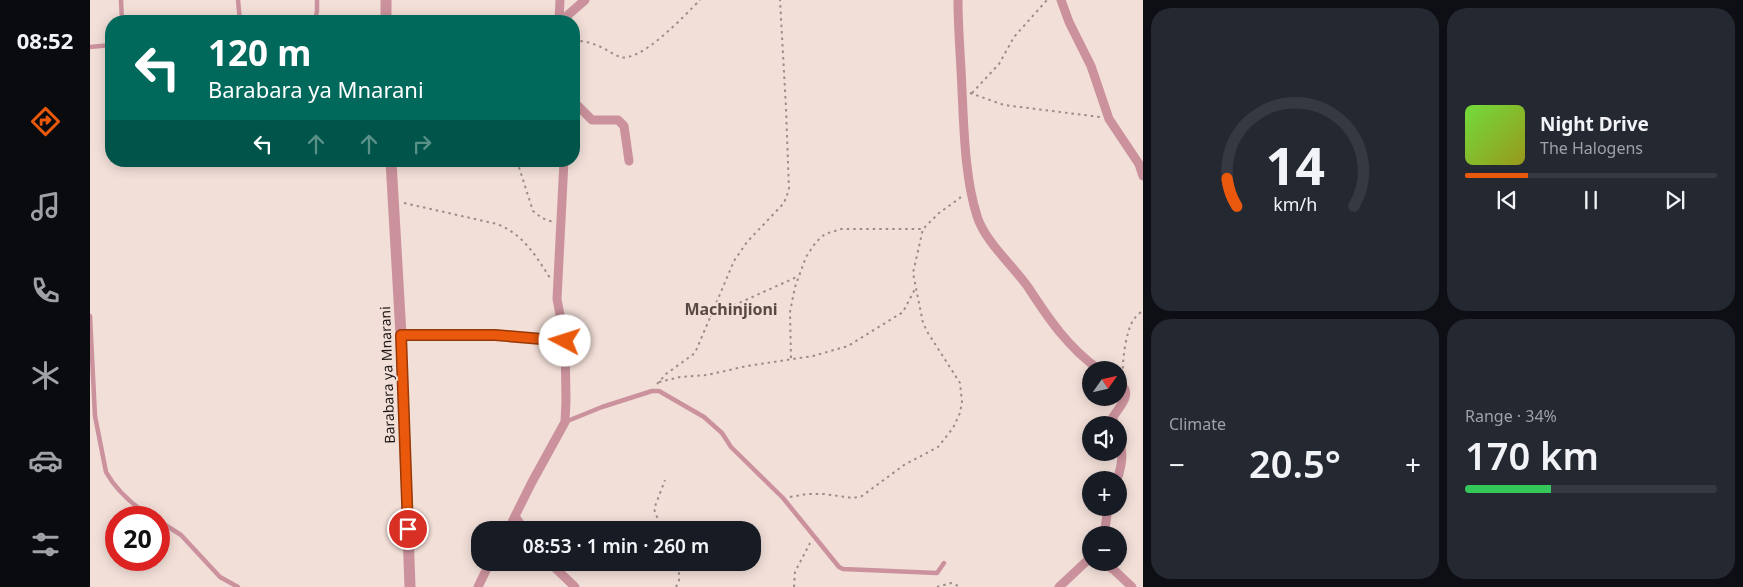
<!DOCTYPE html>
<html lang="en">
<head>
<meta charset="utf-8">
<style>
	body { margin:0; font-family:"Noto Sans",sans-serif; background:#242831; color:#f1f3f6; height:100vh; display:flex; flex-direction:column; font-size:19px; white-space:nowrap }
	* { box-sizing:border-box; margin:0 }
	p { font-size:16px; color:#9ea1a6 }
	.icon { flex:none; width:28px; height:28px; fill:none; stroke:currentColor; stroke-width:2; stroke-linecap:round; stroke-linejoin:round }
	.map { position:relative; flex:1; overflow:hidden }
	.details { display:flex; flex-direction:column; gap:8px; padding:8px; background:#0d0f14; width:600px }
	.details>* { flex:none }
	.banner { position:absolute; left:15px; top:15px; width:475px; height:152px; border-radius:20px; box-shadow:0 2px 12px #0003; background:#00695c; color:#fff; overflow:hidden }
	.needle { width:32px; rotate:56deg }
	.buttons { position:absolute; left:992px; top:361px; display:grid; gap:10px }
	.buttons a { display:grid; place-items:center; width:45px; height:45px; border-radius:50%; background:#171b24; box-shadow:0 2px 12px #0003; font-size:25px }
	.speed { position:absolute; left:15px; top:506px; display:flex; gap:10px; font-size:25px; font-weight:700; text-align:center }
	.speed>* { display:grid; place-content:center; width:65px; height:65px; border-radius:50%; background:#171b24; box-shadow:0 2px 12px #0003; line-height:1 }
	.speed .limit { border:8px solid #d22; background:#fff; color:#111 }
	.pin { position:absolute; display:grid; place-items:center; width:42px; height:42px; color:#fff; margin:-21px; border:2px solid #fff; border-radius:50%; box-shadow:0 1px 5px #0007 }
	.me { position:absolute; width:55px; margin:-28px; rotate:275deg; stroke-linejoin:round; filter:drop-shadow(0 0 4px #0008) }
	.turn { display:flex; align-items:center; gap:18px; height:105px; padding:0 20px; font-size:22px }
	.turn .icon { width:65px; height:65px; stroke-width:2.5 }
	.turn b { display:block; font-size:35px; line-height:42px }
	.lanes { display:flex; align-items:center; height:48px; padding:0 20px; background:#0003; justify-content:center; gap:25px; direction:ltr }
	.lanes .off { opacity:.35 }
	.big { font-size:38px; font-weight:600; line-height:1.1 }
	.details .card { flex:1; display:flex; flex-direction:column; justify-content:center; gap:8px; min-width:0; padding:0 18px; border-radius:20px; background:#242831 }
	.details .dial { align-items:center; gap:0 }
	.dial svg { height:130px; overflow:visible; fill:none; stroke:#363941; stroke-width:7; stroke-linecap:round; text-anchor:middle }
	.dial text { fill:#f1f3f6; stroke:none }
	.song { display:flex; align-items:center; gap:15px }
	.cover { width:60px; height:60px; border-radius:8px; background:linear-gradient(135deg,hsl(100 70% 55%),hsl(60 70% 35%)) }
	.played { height:5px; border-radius:2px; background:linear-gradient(90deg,#ea580c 25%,#363941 25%) }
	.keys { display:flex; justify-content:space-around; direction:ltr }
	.heat { display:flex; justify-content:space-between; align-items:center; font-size:28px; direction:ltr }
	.charge { height:8px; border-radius:4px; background:linear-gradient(90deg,#34c759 34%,#363941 0) }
	.details .tiles { flex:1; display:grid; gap:8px; grid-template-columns:repeat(2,1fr) }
	.trip { position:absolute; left:381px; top:521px; width:290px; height:50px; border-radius:20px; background:#171b24; box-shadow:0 2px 12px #0003; font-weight:600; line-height:50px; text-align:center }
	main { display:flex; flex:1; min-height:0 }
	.menu { display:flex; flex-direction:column; width:90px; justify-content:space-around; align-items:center; background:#090b0e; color:#9ea1a6 }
	.menu .icon { width:35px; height:35px }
	.menu .current { color:#ea580c }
	.menu b { font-size:22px; color:#f1f3f6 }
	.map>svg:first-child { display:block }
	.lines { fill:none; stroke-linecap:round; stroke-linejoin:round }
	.path { stroke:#9b8d88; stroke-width:2; stroke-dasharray:2.5 4; stroke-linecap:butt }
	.service { stroke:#cb929d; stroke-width:4.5 }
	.minor { stroke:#cb929d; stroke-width:9 }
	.tertiary { stroke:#cb929d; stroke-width:11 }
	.route-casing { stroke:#983908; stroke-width:12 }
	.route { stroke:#ea580c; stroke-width:9 }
	.labels { text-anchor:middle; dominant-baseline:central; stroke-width:4; stroke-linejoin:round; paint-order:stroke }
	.street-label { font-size:14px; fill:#1b1513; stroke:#f2dfd8 }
	.quarter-label { font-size:16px; font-weight:bold; fill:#594944; stroke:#f2dfd8 }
</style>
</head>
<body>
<main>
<nav class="menu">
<b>08:52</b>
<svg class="icon current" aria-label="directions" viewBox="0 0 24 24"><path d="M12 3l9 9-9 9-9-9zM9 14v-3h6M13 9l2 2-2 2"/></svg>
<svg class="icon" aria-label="music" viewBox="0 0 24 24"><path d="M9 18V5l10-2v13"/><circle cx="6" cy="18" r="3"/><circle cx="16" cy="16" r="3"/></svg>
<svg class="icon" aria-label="phone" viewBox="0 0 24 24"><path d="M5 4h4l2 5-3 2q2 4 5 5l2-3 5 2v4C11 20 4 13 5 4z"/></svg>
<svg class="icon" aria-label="climate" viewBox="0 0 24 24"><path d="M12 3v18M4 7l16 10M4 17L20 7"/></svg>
<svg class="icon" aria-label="car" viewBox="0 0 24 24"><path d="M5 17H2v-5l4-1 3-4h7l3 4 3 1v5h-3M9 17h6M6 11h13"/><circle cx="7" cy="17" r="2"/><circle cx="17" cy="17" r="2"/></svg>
<svg class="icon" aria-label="filters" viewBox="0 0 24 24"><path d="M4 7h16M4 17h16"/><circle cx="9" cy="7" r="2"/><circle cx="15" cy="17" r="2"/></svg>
</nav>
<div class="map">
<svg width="1053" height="587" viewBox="0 0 1053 587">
	<rect width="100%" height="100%" fill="#f2dfd8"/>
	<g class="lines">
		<path class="path" d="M 484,40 C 491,41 499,42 506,45 C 515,48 522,54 530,57 C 551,63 596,14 610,0
			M 880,93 L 914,105 L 1010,117
			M 882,93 L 909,64 L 924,37 L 957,0
			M 427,161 L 443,211 L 452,218 L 463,222
			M 314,203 L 407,224 C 433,234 446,256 460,278
			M 620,316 L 709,276
			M 701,358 L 700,312 L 705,287 L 716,257 L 726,242 L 735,234 L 751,229 L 833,229
			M 1033,375 C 1032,361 1036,330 1044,319 C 1046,316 1050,313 1053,310
			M 569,382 L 590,377 L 617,375 L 657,366 L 723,356 L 758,346 L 813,312 L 826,287
			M 567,384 L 576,374 L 605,353 L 644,261 L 657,242 L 694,203 L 699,190 L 696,108 L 690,0
			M 700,497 L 717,494 L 734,494 L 763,498 L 772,496 L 814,465 L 848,447 L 863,428 L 870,413 L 872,402 L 870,383 L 838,333 L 833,323 L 823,273 L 833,229 L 849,213 L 870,198 L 872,193
			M 572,530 L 564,509 L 575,480
			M 586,587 L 589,581 L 589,562
			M 704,587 L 705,572 L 720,543
			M 847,587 L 861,583 L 871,587"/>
		<path class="service" d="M 31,0 L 32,21
			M 148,0 L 150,21
			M 225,21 L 227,11 L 227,0
			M 0,47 L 21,45
			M 0,316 L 5,416 L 16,472 C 27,492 44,506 63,518
			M 311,335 L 405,335 L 475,341
			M 475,422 L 512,407 L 562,391 L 569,391 L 614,417 L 632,433 L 641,447 L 693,498 L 749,567 L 753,569 L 847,573 L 854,563
			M 69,521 L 91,535 L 130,577 L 148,587"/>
		<path class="minor" d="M 868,0 C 868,31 871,61 872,91 C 874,130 875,179 887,216 C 894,240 923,266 938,287 C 958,318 979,349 1010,370
			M 971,0 L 979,22 L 1001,66 L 1019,119 L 1049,164 L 1053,176
			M 469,21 L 470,0
			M 471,21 L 495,0
			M 484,102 L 502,120 L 528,120 L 534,126 L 539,161
			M 1024,425 L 1023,417 C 1030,406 1044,393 1029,383
			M 1027,480 C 1032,465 1034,453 1029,438
			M 425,516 L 434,530
			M 418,530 L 442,482 L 475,422 L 476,400 L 475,341 L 467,299 L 474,161
			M 1014,535 L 1018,508
			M 459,562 L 485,587
			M 1011,562 L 1024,570 L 1042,587
			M 388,587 L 400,562
			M 969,587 L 1001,557"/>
		<path class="tertiary" d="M 296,0 L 296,21
			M 301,161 L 311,335 L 320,587"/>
	</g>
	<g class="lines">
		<defs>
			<path id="route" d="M 318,529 L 311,335 L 405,335 L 475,341"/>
		</defs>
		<use href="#route" class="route-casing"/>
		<use href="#route" class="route"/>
	</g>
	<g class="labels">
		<g class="street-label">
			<text transform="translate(297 375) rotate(-92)">Barabara ya Mnarani</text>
		</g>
		<g class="quarter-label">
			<text x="641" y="309">Machinjioni</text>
		</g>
	</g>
</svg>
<div class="buttons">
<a><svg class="needle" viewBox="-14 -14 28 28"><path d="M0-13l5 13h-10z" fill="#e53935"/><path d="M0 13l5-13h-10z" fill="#9ea1a6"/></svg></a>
<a><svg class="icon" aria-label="sound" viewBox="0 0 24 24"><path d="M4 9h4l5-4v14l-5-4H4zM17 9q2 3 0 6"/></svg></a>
<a>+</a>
<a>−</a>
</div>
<div class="speed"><div class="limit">20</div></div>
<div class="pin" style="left:318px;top:529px;background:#d93025"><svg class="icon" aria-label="arrive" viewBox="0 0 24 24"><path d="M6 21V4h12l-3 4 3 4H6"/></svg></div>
<svg class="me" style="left:475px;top:341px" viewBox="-20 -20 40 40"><circle r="19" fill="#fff"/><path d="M0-13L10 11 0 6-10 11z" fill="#ea580c"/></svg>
<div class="trip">08:53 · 1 min · 260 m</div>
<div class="banner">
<div class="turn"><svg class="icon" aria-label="left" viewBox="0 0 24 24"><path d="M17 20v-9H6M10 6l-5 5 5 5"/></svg><div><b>120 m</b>Barabara ya Mnarani</div></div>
<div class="lanes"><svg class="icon" aria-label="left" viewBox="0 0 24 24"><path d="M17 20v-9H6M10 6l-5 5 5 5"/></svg><svg class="icon off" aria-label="ahead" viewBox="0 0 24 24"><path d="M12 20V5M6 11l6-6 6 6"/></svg><svg class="icon off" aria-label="ahead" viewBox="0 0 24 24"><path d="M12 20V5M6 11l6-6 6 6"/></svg><svg class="icon off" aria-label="right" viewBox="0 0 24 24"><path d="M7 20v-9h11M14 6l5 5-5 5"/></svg></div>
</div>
</div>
<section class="details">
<div class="tiles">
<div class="card dial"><svg viewBox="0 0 100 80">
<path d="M14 69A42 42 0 1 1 86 69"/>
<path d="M14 69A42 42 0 0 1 8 52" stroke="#ea580c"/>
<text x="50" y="56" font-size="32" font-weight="700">14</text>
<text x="50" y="72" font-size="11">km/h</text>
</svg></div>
<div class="card">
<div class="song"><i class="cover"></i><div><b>Night Drive</b><p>The Halogens</p></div></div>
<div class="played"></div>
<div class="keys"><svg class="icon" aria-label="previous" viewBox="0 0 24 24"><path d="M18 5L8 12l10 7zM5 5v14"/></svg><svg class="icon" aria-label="pause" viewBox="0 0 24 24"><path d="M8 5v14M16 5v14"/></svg><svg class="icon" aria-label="next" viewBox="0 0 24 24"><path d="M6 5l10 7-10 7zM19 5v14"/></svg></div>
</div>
<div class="card"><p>Climate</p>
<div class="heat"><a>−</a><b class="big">20.5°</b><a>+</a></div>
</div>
<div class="card"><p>Range · 34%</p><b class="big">170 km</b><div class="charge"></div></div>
</div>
</section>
</main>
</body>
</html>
